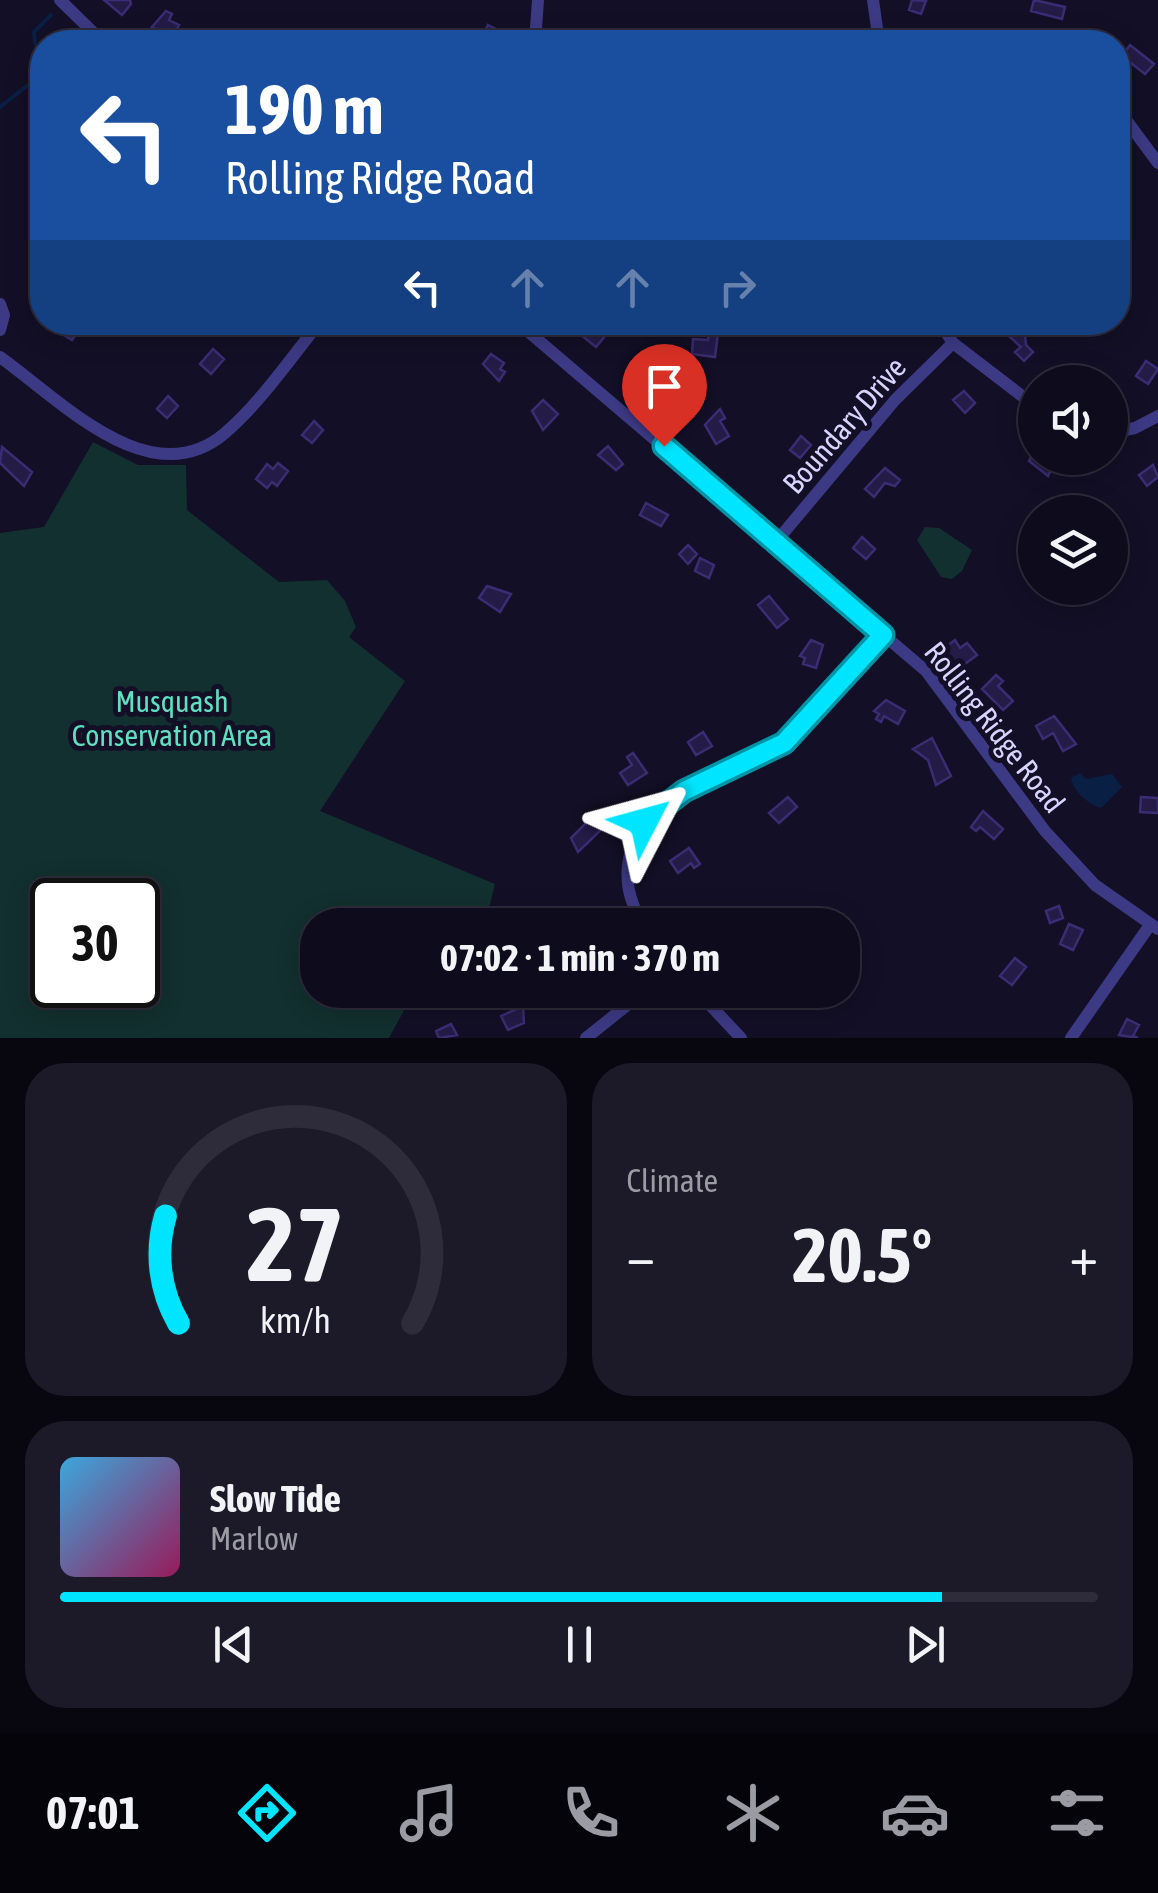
<!DOCTYPE html>
<html lang="en">
<head>
<meta charset="utf-8">
<style>
	body { margin:0; font-family:"Asap Condensed",sans-serif; background:#1c1929; color:#f1f3f6; height:100vh; display:flex; flex-direction:column; font-size:38px; white-space:nowrap }
	* { box-sizing:border-box; margin:0 }
	p { font-size:32px; color:#9b9ba3 }
	.icon { flex:none; width:55px; height:55px; fill:none; stroke:currentColor; stroke-width:2; stroke-linecap:round; stroke-linejoin:round }
	.map { position:relative; height:1038px; overflow:hidden }
	.side { display:flex; flex-direction:column; gap:25px; padding:25px; background:#08060f; flex:1 }
	.side>* { flex:none }
	.top-card { position:absolute; left:30px; top:30px; width:1100px; height:305px; border-radius:40px; box-shadow:0 5px 25px #0003,0 0 0 2px #2e2b3b; background:#1a4fa0; color:#fff; overflow:hidden }
	.buttons { position:absolute; left:1018px; top:365px; display:grid; gap:20px }
	.buttons a { display:grid; place-items:center; width:110px; height:110px; border-radius:50%; background:#0e0b1c; box-shadow:0 5px 25px #0003,0 0 0 2px #2e2b3b; font-size:50px }
	.speed { position:absolute; left:30px; top:878px; display:flex; gap:20px; font-size:50px; font-weight:700; text-align:center }
	.speed>* { display:grid; place-content:center; width:130px; height:130px; border-radius:50%; background:#0e0b1c; box-shadow:0 5px 25px #0003,0 0 0 2px #2e2b3b; line-height:1 }
	.speed .limit { border:5px solid #111; border-radius:15px; background:#fff; color:#111 }
	.pin { position:absolute; display:grid; place-items:center; width:85px; height:85px; color:#fff; margin:-102px -42px; border-radius:50% 50% 50% 0; rotate:-45deg; box-shadow:0 0 10px #0007 }
	.pin .icon { rotate:45deg }
	.me { position:absolute; width:110px; margin:-55px; rotate:51deg; stroke-linejoin:round; filter:drop-shadow(0 0 8px #0008) }
	.turn { display:flex; align-items:center; gap:35px; height:210px; padding:0 30px; font-size:45px }
	.turn .icon { width:130px; height:130px; stroke-width:2.5 }
	.turn b { display:block; font-size:70px; line-height:85px }
	.lanes { display:flex; align-items:center; height:95px; padding:0 30px; background:#0003; justify-content:center; gap:50px; direction:ltr }
	.lanes .off { opacity:.35 }
	.big { font-size:75px; font-weight:700; line-height:1.1 }
	.side .widget { flex:1; display:flex; flex-direction:column; justify-content:center; gap:15px; min-width:0; padding:0 35px; border-radius:40px; background:#1c1929 }
	.side .dial { align-items:center; gap:0 }
	.dial svg { height:260px; overflow:visible; fill:none; stroke:#2e2b3b; stroke-width:7; stroke-linecap:round; text-anchor:middle }
	.dial text { fill:#f1f3f6; stroke:none }
	.song { display:flex; align-items:center; gap:30px }
	.cover { width:120px; height:120px; border-radius:15px; background:linear-gradient(135deg,hsl(200 70% 55%),hsl(330 70% 35%)) }
	.played { height:10px; border-radius:5px; background:linear-gradient(90deg,#00e5ff 85%,#2e2b3b 85%) }
	.keys { display:flex; justify-content:space-around; direction:ltr }
	.heat { display:flex; justify-content:space-between; align-items:center; font-size:55px; direction:ltr }
	.side .tiles { flex:1; display:grid; gap:25px; grid-template-columns:1fr 1fr }
	.widget:last-child { grid-column:span 2 }
	.trip { position:absolute; left:300px; top:908px; width:560px; height:100px; border-radius:40px; background:#0e0b1c; box-shadow:0 5px 25px #0003,0 0 0 2px #2e2b3b; font-weight:700; line-height:100px; text-align:center }
	.dock { display:flex; height:160px; justify-content:space-around; align-items:center; background:#06040b; color:#9b9ba3 }
	.dock .icon { width:70px; height:70px }
	.dock .on { color:#00e5ff }
	.dock b { font-size:45px; color:#f1f3f6 }
	.map>svg:first-child { display:block }
	.green { fill:#12302f; fill-rule:evenodd }
	.water { fill:#0a1f44 }
	.lines { fill:none; stroke-linecap:round; stroke-linejoin:round }
	.stream { stroke:#0a1f44; stroke-width:4 }
	.building { fill:#241b47; stroke:#3b2d73; stroke-width:2.5 }
	.street { stroke:#3d3a85; stroke-width:12 }
	.route-casing { stroke:#0095a6; stroke-width:25 }
	.route { stroke:#00e5ff; stroke-width:18 }
	.labels { text-anchor:middle; dominant-baseline:central; stroke-width:10; stroke-linejoin:round; paint-order:stroke }
	.street-label { font-size:30px; fill:#d9d4ff; stroke:#130f26 }
	.park-label { font-size:30px; fill:#5fe0c0; stroke:#130f26 }
</style>
</head>
<body>
<div class="map">
<svg width="1158" height="1038" viewBox="0 0 1158 1038">
	<rect width="100%" height="100%" fill="#130f26"/>
	<path class="green" d="M 93,442 L 138,465 L 186,465 L 187,510 L 279,582 L 327,580 L 345,601 L 356,627 L 349,637 L 405,681 L 320,811 L 495,884 L 487,916 L 475,925 L 318,925 L 318,990 L 415,990 L 389,1038 L 0,1038 L 0,533 L 44,527 ZM 138,900 L 138,985 L 52,985 L 52,900 Z
		M 925,527 L 939,528 L 972,550 L 962,571 L 952,579 L 941,577 L 917,540 Z"/>
	<path class="water" d="M 1080,773 L 1086,779 L 1112,774 L 1122,787 L 1101,808 C 1089,805 1073,791 1071,778 Z"/>
	<g class="lines">
		<path class="stream" d="M 42,52 L 35,43 L 34,32 L 51,15
			M 0,107 L 42,74"/>
	</g>
	<path class="building" d="M 104,0 L 130,0 L 131,4 L 122,15 Z
		M 912,0 L 926,1 L 921,14 L 909,10 Z
		M 1034,0 L 1065,7 L 1062,19 L 1031,11 Z
		M 166,11 L 172,14 L 169,20 L 179,25 L 172,38 L 152,27 Z
		M 488,25 L 500,31 L 494,42 L 480,40 Z
		M 1130,45 L 1154,64 L 1145,74 L 1122,56 Z
		M 61,322 L 81,327 L 72,340 L 56,330 Z
		M 589,322 L 611,329 L 596,347 L 580,334 Z
		M 1007,322 L 1025,335 L 1026,345 L 1033,352 L 1024,361 L 1015,352 L 1021,347 L 1001,329 Z
		M 709,332 L 718,333 L 715,357 L 692,354 L 693,339 L 708,340 Z
		M 213,349 L 224,359 L 211,374 L 200,364 Z
		M 491,354 L 504,363 L 500,369 L 505,372 L 499,381 L 483,364 Z
		M 1146,361 L 1158,369 L 1148,384 L 1136,376 Z
		M 964,391 L 975,403 L 965,413 L 953,400 Z
		M 168,396 L 178,406 L 167,418 L 157,409 Z
		M 543,400 L 558,414 L 543,430 L 532,411 Z
		M 720,409 L 725,418 L 720,421 L 729,436 L 716,444 L 705,425 Z
		M 314,421 L 323,430 L 312,443 L 302,435 Z
		M 801,436 L 811,445 L 800,458 L 790,450 Z
		M 608,446 L 623,464 L 616,470 L 598,455 Z
		M 2,447 L 32,472 L 24,486 L 0,463 Z
		M 1035,449 L 1035,458 L 1056,459 L 1048,476 L 1029,461 Z
		M 278,463 L 288,471 L 277,486 L 272,482 L 267,488 L 256,479 L 267,464 L 273,469 Z
		M 1153,465 L 1158,477 L 1147,486 L 1139,475 Z
		M 885,468 L 900,480 L 895,486 L 885,483 L 874,497 L 865,489 Z
		M 646,503 L 668,515 L 661,526 L 640,515 Z
		M 862,537 L 875,549 L 866,559 L 853,548 Z
		M 688,545 L 697,554 L 688,564 L 679,554 Z
		M 700,558 L 714,565 L 709,578 L 695,571 Z
		M 487,586 L 511,594 L 500,612 L 479,598 Z
		M 769,596 L 788,619 L 777,628 L 758,605 Z
		M 811,640 L 823,645 L 816,668 L 803,664 L 805,658 L 800,656 Z
		M 955,640 L 960,648 L 967,643 L 977,655 L 958,669 L 943,649 Z
		M 996,675 L 1003,681 L 998,686 L 1013,701 L 1003,710 L 982,689 Z
		M 886,700 L 905,711 L 898,724 L 884,716 L 881,722 L 876,719 L 879,714 L 874,711 Z
		M 1054,716 L 1076,744 L 1063,751 L 1053,733 L 1043,739 L 1036,726 Z
		M 703,732 L 712,746 L 696,755 L 688,742 Z
		M 932,738 L 951,776 L 936,785 L 928,760 L 913,749 Z
		M 633,753 L 647,773 L 628,785 L 620,773 L 632,765 L 627,757 Z
		M 788,797 L 797,807 L 779,823 L 769,813 Z
		M 1141,797 L 1158,798 L 1158,813 L 1140,812 Z
		M 983,811 L 1003,829 L 994,839 L 980,827 L 976,831 L 971,827 Z
		M 591,818 L 602,829 L 578,852 L 571,838 Z
		M 689,848 L 700,864 L 694,868 L 691,863 L 678,873 L 670,861 Z
		M 1059,906 L 1063,918 L 1050,923 L 1046,911 Z
		M 1069,924 L 1083,930 L 1073,950 L 1060,944 Z
		M 1015,958 L 1026,967 L 1012,985 L 1000,976 Z
		M 788,990 L 805,990 L 810,996 L 799,1005 Z
		M 523,1006 L 524,1023 L 508,1030 L 501,1016 Z
		M 1127,1019 L 1139,1025 L 1133,1036 L 1138,1038 L 1119,1035 Z
		M 451,1024 L 457,1035 L 439,1038 L 436,1031 Z"/>
	<g class="lines">
		<path class="street" d="M 60,0 L 103,42
			M 873,0 L 879,42
			M 535,42 L 538,0
			M 1118,109 L 1158,163
			M 0,304 L 4,315 L 0,330
			M 517,322 L 926,671 L 1045,831 L 1095,885 L 1158,929
			M 939,322 L 953,343 L 1035,406
			M 0,357 C 59,399 151,497 225,433 C 261,402 290,359 320,322
			M 1110,433 L 1135,428 L 1158,416
			M 775,543 L 895,400 L 953,343
			M 643,925 C 629,901 623,878 631,851 C 653,780 733,783 784,743 C 822,713 851,672 883,635
			M 696,990 L 741,1038
			M 586,1038 L 646,990
			M 1071,1038 L 1150,925"/>
	</g>
	<g class="lines">
		<defs>
			<path id="route" d="M 644,822 L 684,791 L 784,743 L 883,635 L 664,446"/>
		</defs>
		<use href="#route" class="route-casing"/>
		<use href="#route" class="route"/>
	</g>
	<g class="labels">
		<g class="street-label">
			<text transform="translate(844 425) rotate(-49)">Boundary Drive</text>
			<text transform="translate(995 727) rotate(52)">Rolling Ridge Road</text>
		</g>
		<g class="park-label">
			<text x="172" y="701">Musquash<tspan x="172" dy="34">Conservation Area</tspan></text>
		</g>
	</g>
</svg>
<div class="buttons">
<a><svg class="icon" aria-label="sound" viewBox="0 0 24 24"><path d="M4 9h4l5-4v14l-5-4H4zM17 9q2 3 0 6"/></svg></a>
<a><svg class="icon" aria-label="layers" viewBox="0 0 24 24"><path d="M12 4l9 5-9 5-9-5zM3 14l9 5 9-5"/></svg></a>
</div>
<div class="speed"><div class="limit">30</div></div>
<div class="pin" style="left:664px;top:446px;background:#d93025"><svg class="icon" aria-label="arrive" viewBox="0 0 24 24"><path d="M6 21V4h12l-3 4 3 4H6"/></svg></div>
<svg class="me" style="left:644px;top:822px" viewBox="-20 -20 40 40"><path d="M0-17L14 15 0 8-14 15z" fill="#00e5ff" stroke="#fff" stroke-width="4"/></svg>
<div class="trip">07:02 · 1 min · 370 m</div>
<div class="top-card">
<div class="turn"><svg class="icon" aria-label="left" viewBox="0 0 24 24"><path d="M17 20v-9H6M10 6l-5 5 5 5"/></svg><div><b>190 m</b>Rolling Ridge Road</div></div>
<div class="lanes"><svg class="icon" aria-label="left" viewBox="0 0 24 24"><path d="M17 20v-9H6M10 6l-5 5 5 5"/></svg><svg class="icon off" aria-label="ahead" viewBox="0 0 24 24"><path d="M12 20V5M6 11l6-6 6 6"/></svg><svg class="icon off" aria-label="ahead" viewBox="0 0 24 24"><path d="M12 20V5M6 11l6-6 6 6"/></svg><svg class="icon off" aria-label="right" viewBox="0 0 24 24"><path d="M7 20v-9h11M14 6l5 5-5 5"/></svg></div>
</div>
</div>
<section class="side">
<div class="tiles">
<div class="widget dial"><svg viewBox="0 0 100 80">
<path d="M14 69A42 42 0 1 1 86 69"/>
<path d="M14 69A42 42 0 0 1 10 36" stroke="#00e5ff"/>
<text x="50" y="56" font-size="32" font-weight="700">27</text>
<text x="50" y="72" font-size="11">km/h</text>
</svg></div>
<div class="widget"><p>Climate</p>
<div class="heat"><a>−</a><b class="big">20.5°</b><a>+</a></div>
</div>
<div class="widget">
<div class="song"><i class="cover"></i><div><b>Slow Tide</b><p>Marlow</p></div></div>
<div class="played"></div>
<div class="keys"><svg class="icon" aria-label="previous" viewBox="0 0 24 24"><path d="M18 5L8 12l10 7zM5 5v14"/></svg><svg class="icon" aria-label="pause" viewBox="0 0 24 24"><path d="M8 5v14M16 5v14"/></svg><svg class="icon" aria-label="next" viewBox="0 0 24 24"><path d="M6 5l10 7-10 7zM19 5v14"/></svg></div>
</div>
</div>
</section>
<nav class="dock">
<b>07:01</b>
<svg class="icon on" aria-label="directions" viewBox="0 0 24 24"><path d="M12 3l9 9-9 9-9-9zM9 14v-3h6M13 9l2 2-2 2"/></svg>
<svg class="icon" aria-label="music" viewBox="0 0 24 24"><path d="M9 18V5l10-2v13"/><circle cx="6" cy="18" r="3"/><circle cx="16" cy="16" r="3"/></svg>
<svg class="icon" aria-label="phone" viewBox="0 0 24 24"><path d="M5 4h4l2 5-3 2q2 4 5 5l2-3 5 2v4C11 20 4 13 5 4z"/></svg>
<svg class="icon" aria-label="climate" viewBox="0 0 24 24"><path d="M12 3v18M4 7l16 10M4 17L20 7"/></svg>
<svg class="icon" aria-label="car" viewBox="0 0 24 24"><path d="M5 17H2v-5l4-1 3-4h7l3 4 3 1v5h-3M9 17h6M6 11h13"/><circle cx="7" cy="17" r="2"/><circle cx="17" cy="17" r="2"/></svg>
<svg class="icon" aria-label="filters" viewBox="0 0 24 24"><path d="M4 7h16M4 17h16"/><circle cx="9" cy="7" r="2"/><circle cx="15" cy="17" r="2"/></svg>
</nav>
</body>
</html>
